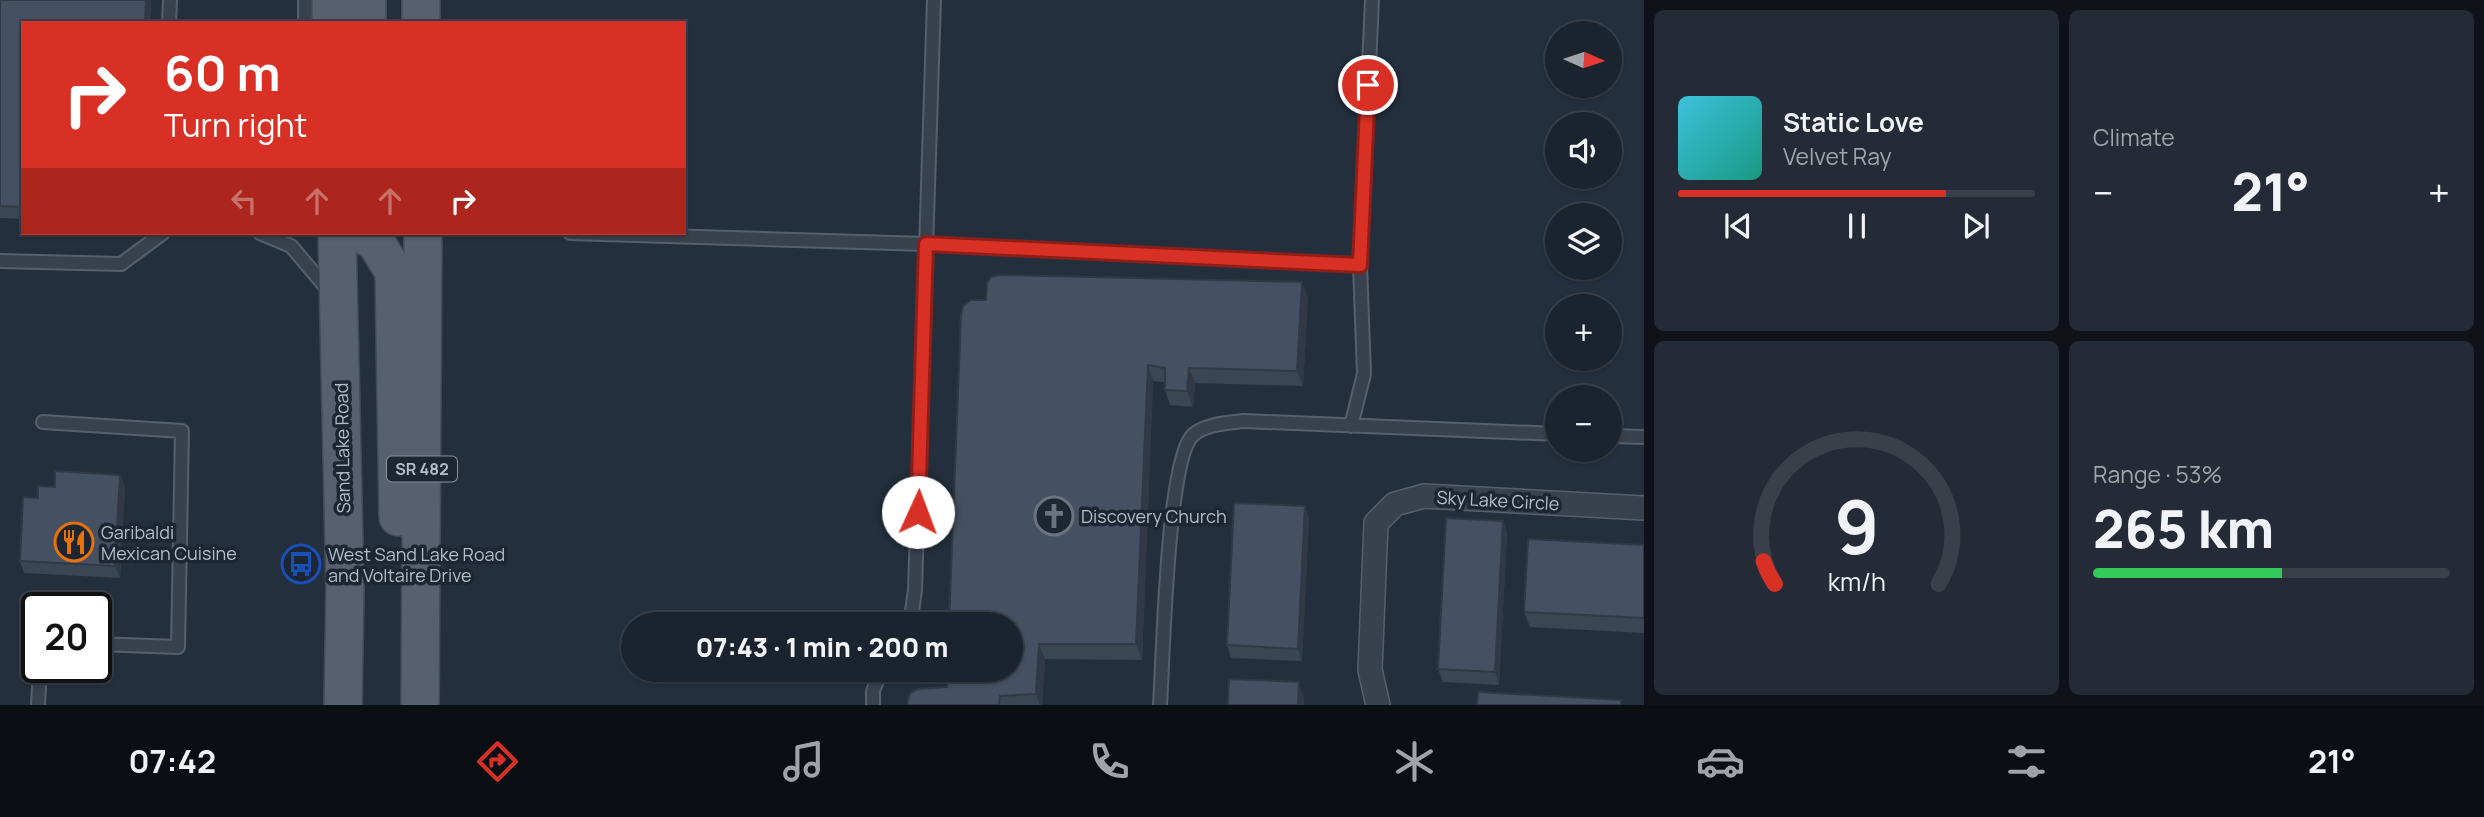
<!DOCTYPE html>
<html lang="en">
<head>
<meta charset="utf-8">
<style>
	body { margin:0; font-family:Manrope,sans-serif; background:#242b36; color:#f1f3f6; height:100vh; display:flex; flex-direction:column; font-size:26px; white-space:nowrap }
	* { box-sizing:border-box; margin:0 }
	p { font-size:23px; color:#a0a4aa }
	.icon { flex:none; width:38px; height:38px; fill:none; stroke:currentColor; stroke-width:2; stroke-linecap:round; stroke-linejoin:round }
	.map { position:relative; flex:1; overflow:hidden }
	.sheet { display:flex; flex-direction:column; gap:10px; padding:10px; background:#0f1319; width:840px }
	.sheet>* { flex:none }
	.hud { position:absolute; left:21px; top:21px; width:665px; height:214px; border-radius:0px; box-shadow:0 2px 5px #0004,0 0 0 2px #39404a; background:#d93025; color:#fff; overflow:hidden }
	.needle { width:46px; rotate:93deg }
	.buttons { position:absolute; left:1545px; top:21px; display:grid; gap:14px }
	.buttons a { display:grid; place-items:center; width:77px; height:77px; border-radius:50%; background:#1b232e; box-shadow:0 2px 5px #0004,0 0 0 2px #39404a; font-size:35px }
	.speed { position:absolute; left:21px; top:592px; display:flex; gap:14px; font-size:35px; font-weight:700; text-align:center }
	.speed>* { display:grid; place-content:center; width:91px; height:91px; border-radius:50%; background:#1b232e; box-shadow:0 2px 5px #0004,0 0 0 2px #39404a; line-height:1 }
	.speed .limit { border:4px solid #111; border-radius:10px; background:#fff; color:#111 }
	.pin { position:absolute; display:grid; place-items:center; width:60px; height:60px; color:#fff; margin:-30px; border:4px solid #fff; border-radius:50%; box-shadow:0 2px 7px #0007 }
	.me { position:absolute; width:77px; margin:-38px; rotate:2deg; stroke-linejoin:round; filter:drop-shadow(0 0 5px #0008) }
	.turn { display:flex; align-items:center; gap:24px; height:147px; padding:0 28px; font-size:32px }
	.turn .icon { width:91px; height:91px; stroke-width:2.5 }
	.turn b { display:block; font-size:49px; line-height:60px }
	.lanes { display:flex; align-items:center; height:66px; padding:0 28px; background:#0003; justify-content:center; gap:35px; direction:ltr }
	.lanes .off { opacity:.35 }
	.big { font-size:52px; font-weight:800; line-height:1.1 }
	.sheet .tile { flex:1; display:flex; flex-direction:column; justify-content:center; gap:10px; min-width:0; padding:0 24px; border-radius:10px; background:#242b36 }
	.sheet .dial { align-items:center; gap:0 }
	.dial svg { height:182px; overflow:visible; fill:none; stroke:#39404a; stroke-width:7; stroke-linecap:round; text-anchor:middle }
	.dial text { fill:#f1f3f6; stroke:none }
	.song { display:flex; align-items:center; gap:21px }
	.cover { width:84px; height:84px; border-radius:10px; background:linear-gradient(135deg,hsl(190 70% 55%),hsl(170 70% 35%)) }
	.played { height:7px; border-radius:4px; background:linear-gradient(90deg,#d93025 75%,#39404a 75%) }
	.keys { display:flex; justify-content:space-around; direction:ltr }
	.heat { display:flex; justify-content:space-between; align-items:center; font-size:38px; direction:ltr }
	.charge { height:10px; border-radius:5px; background:linear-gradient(90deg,#34c759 53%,#39404a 0) }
	.sheet .tiles { flex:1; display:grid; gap:10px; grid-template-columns:repeat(2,1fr) }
	.trip { position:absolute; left:621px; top:612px; width:402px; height:70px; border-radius:35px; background:#1b232e; box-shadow:0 2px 5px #0004,0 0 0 2px #39404a; font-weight:800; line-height:70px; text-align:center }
	.tabs { display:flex; height:112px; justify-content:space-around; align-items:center; background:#0b0e12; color:#a0a4aa }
	.tabs .icon { width:49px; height:49px }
	.tabs .on { color:#d93025 }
	.tabs b { font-size:32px; color:#f1f3f6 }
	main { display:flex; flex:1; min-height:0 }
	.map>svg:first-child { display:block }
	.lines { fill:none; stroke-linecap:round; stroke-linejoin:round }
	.lane-casing { stroke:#565f6c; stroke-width:16 }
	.street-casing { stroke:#565f6c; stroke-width:26 }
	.primary-casing { stroke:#414a57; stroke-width:40 }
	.lane { stroke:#38414e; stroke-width:12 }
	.street { stroke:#38414e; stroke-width:23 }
	.primary { stroke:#56606e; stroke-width:37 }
	.wall { fill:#3b4654 }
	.shaded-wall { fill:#303945 }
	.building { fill:#455162; stroke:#303945; stroke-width:2 }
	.route-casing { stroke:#8d1f18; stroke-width:18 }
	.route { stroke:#d93025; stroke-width:12 }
	.labels { text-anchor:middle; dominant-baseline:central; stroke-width:7; stroke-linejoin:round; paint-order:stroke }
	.shield { fill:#1d2633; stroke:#878f9c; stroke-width:2 }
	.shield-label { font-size:16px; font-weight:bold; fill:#b4bcc9 }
	.street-label { font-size:18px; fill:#b4bcc9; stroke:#1d2633 }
	.poi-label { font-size:18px; fill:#b4bcc9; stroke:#1d2633; text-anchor:start }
</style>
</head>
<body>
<main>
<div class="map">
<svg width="1644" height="705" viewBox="0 0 1644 705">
	<rect width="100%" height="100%" fill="#242f3e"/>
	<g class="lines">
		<defs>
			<path id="lane" d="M 169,23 L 170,0
				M 305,23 L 305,0
				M 260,233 L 291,246 L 330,292
				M 570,233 L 926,244 L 1360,265
				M 0,261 L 121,264 L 163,233
				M 43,422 L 182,431 L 178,647 L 96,644
				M 1351,426 L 1364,374 L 1360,265 L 1372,0
				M 1610,436 L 1644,437
				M 910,625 L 915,590 L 934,0
				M 38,705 L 40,667
				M 873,705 L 873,691 L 881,670
				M 1160,705 C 1163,661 1167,458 1193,435 C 1205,424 1228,423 1244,421 L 1558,434"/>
			<path id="street" d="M 1378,705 L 1370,670 L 1376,523 L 1395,504 L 1424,496 L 1644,508"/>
			<path id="primary" d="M 367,0 L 367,23
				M 421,0 L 421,23
				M 331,23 L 331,0
				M 337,233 L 345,590 L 343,705
				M 359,233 L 375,241 L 394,272 L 398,517
				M 420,705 L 423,233"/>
		</defs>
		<use href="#lane" class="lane-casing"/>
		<use href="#street" class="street-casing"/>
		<use href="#primary" class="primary-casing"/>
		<use href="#lane" class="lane"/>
		<use href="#street" class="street"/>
		<use href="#primary" class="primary"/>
	</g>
	<path class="wall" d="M 0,0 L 151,0 L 150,23 L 23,23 L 23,219 L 0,218 Z
		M 1308,298 L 1303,386 L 1195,383 L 1193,407 L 1170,405 L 1165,390 L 1165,382 L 1153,381 L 1142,660 L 1045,659 L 1042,705 L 907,705 L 947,687 L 961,315 Z
		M 120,475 L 125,487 L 120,578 L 24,573 L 20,561 L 38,498 L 55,487 Z
		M 1305,506 L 1309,519 L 1302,661 L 1231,658 L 1227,645 Z
		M 1503,521 L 1507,533 L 1499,685 L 1443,682 L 1438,669 Z
		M 1644,545 L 1644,633 L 1530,627 L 1524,612 Z"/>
	<path class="shaded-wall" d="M 146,0 L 151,0 L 150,23 L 145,23 Z
		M 1302,282 L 1308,298 L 1303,386 L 1297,371 Z
		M 1148,365 L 1153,381 L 1142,660 L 1136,644 Z
		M 1189,368 L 1195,383 L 1193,407 L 1187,391 Z
		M 120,475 L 125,487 L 120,578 L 115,566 Z
		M 1305,506 L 1309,519 L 1302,661 L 1298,649 Z
		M 1503,521 L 1507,533 L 1499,685 L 1495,672 Z
		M 1039,644 L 1045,659 L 1042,705 L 1040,705 L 1036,694 Z
		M 1299,682 L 1304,697 L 1304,705 L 1298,705 Z"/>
	<path class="building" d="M 0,0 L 146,0 L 145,23 L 23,23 L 23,207 L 0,206 Z
		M 1000,275 L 1302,282 L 1297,371 L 1189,368 L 1187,391 L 1165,390 L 1165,368 L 1148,365 L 1136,644 L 1039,644 L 1036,694 L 1000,696 L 999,705 L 907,705 L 910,693 L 918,689 L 947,687 L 948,670 L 1012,670 L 1012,625 L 949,625 L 961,315 L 963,306 L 971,300 L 986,300 L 987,283 L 991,277 Z
		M 55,471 L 120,475 L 115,566 L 20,561 L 23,497 L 38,498 L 38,486 L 55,487 Z
		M 1234,503 L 1305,506 L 1298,649 L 1227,645 Z
		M 1446,518 L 1503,521 L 1495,672 L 1438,669 Z
		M 1528,539 L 1644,545 L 1644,618 L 1524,612 Z
		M 1229,679 L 1299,682 L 1298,705 L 1228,705 Z
		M 1478,692 L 1621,700 L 1621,705 L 1477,705 Z"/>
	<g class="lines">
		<defs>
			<path id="route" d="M 918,512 L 926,244 L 1360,265 L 1368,85"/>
		</defs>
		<use href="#route" class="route-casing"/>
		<use href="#route" class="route"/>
	</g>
	<defs>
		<symbol id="church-ring" viewBox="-11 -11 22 22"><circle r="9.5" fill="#1d2633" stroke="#6b7280" stroke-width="1.5"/><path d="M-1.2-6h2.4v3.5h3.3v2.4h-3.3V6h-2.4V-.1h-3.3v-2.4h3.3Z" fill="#6b7280"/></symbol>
		<symbol id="restaurant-ring" viewBox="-11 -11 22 22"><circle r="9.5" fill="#1d2633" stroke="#e8710a" stroke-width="1.5"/><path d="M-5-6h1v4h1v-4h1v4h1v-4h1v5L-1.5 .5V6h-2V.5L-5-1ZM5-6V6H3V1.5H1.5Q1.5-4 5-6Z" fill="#e8710a"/></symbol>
		<symbol id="bus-ring" viewBox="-11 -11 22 22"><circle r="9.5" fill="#1d2633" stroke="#1a4fb4" stroke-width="1.5"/><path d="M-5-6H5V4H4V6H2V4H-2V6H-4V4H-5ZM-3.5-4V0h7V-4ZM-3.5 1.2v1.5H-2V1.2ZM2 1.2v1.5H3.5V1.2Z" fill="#1a4fb4"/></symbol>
	</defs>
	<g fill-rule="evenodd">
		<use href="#church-ring" x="1032" y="494" width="44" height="44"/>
		<use href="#restaurant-ring" x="52" y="520" width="44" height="44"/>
		<use href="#bus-ring" x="279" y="542" width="44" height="44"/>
	</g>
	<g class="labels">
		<rect class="shield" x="387" y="456.5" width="70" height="25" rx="5"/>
		<g class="shield-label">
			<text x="422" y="469">SR 482</text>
		</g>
		<g class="street-label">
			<text transform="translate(342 448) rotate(-91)">Sand Lake Road</text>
			<text transform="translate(1498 500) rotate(3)">Sky Lake Circle</text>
		</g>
		<g class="poi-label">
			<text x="1081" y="516">Discovery Church</text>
			<text x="101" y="532">Garibaldi<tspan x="101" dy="21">Mexican Cuisine</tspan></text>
			<text x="328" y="554">West Sand Lake Road<tspan x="328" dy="21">and Voltaire Drive</tspan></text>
		</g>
	</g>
</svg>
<div class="buttons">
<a><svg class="needle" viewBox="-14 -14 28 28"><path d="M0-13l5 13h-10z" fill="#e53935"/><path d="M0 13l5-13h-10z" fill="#a0a4aa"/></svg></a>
<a><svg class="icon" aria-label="sound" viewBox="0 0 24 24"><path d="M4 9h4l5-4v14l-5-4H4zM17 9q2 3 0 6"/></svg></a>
<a><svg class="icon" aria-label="layers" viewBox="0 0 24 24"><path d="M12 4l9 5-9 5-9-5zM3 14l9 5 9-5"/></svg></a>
<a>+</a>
<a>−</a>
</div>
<div class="speed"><div class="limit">20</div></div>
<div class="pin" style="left:1368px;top:85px;background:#d93025"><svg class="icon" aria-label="arrive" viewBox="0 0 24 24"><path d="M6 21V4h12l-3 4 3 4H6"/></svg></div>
<svg class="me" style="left:918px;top:512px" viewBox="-20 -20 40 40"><circle r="19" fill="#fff"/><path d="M0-13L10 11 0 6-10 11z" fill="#d93025"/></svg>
<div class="trip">07:43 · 1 min · 200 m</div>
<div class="hud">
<div class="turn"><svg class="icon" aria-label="right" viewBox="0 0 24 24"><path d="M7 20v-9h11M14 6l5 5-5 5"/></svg><div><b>60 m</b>Turn right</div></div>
<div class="lanes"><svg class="icon off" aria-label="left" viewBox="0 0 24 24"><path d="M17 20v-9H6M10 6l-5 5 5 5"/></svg><svg class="icon off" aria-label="ahead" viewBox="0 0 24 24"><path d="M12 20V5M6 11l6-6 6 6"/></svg><svg class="icon off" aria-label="ahead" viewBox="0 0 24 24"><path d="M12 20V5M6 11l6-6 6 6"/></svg><svg class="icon" aria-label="right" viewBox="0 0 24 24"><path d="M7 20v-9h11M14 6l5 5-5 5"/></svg></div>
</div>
</div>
<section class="sheet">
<div class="tiles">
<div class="tile">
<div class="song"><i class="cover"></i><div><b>Static Love</b><p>Velvet Ray</p></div></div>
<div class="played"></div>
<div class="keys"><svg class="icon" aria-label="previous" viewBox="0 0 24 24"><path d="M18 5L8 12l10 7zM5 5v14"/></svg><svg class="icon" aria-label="pause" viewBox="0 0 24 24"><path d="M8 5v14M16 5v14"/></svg><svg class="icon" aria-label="next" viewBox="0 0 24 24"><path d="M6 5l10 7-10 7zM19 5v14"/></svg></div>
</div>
<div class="tile"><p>Climate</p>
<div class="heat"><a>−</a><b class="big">21°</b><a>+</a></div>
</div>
<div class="tile dial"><svg viewBox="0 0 100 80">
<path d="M14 69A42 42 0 1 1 86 69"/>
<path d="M14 69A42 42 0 0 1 9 59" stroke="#d93025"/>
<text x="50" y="56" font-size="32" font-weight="700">9</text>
<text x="50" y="72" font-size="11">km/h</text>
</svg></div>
<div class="tile"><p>Range · 53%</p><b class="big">265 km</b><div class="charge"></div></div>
</div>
</section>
</main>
<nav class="tabs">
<b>07:42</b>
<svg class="icon on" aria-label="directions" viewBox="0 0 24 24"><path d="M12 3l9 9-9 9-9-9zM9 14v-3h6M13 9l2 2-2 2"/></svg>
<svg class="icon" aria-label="music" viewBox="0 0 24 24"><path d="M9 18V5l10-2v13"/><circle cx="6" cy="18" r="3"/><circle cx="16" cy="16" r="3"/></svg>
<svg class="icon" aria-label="phone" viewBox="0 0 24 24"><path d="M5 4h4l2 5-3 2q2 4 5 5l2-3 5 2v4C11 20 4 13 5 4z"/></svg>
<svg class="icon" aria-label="climate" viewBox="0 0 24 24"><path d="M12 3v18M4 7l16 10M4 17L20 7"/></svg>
<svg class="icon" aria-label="car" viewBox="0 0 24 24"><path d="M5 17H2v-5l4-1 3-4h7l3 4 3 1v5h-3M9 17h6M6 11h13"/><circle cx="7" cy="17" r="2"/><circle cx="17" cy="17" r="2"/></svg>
<svg class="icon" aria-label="filters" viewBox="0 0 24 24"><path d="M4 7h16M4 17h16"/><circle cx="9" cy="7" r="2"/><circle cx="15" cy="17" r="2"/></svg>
<b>21°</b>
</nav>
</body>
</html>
